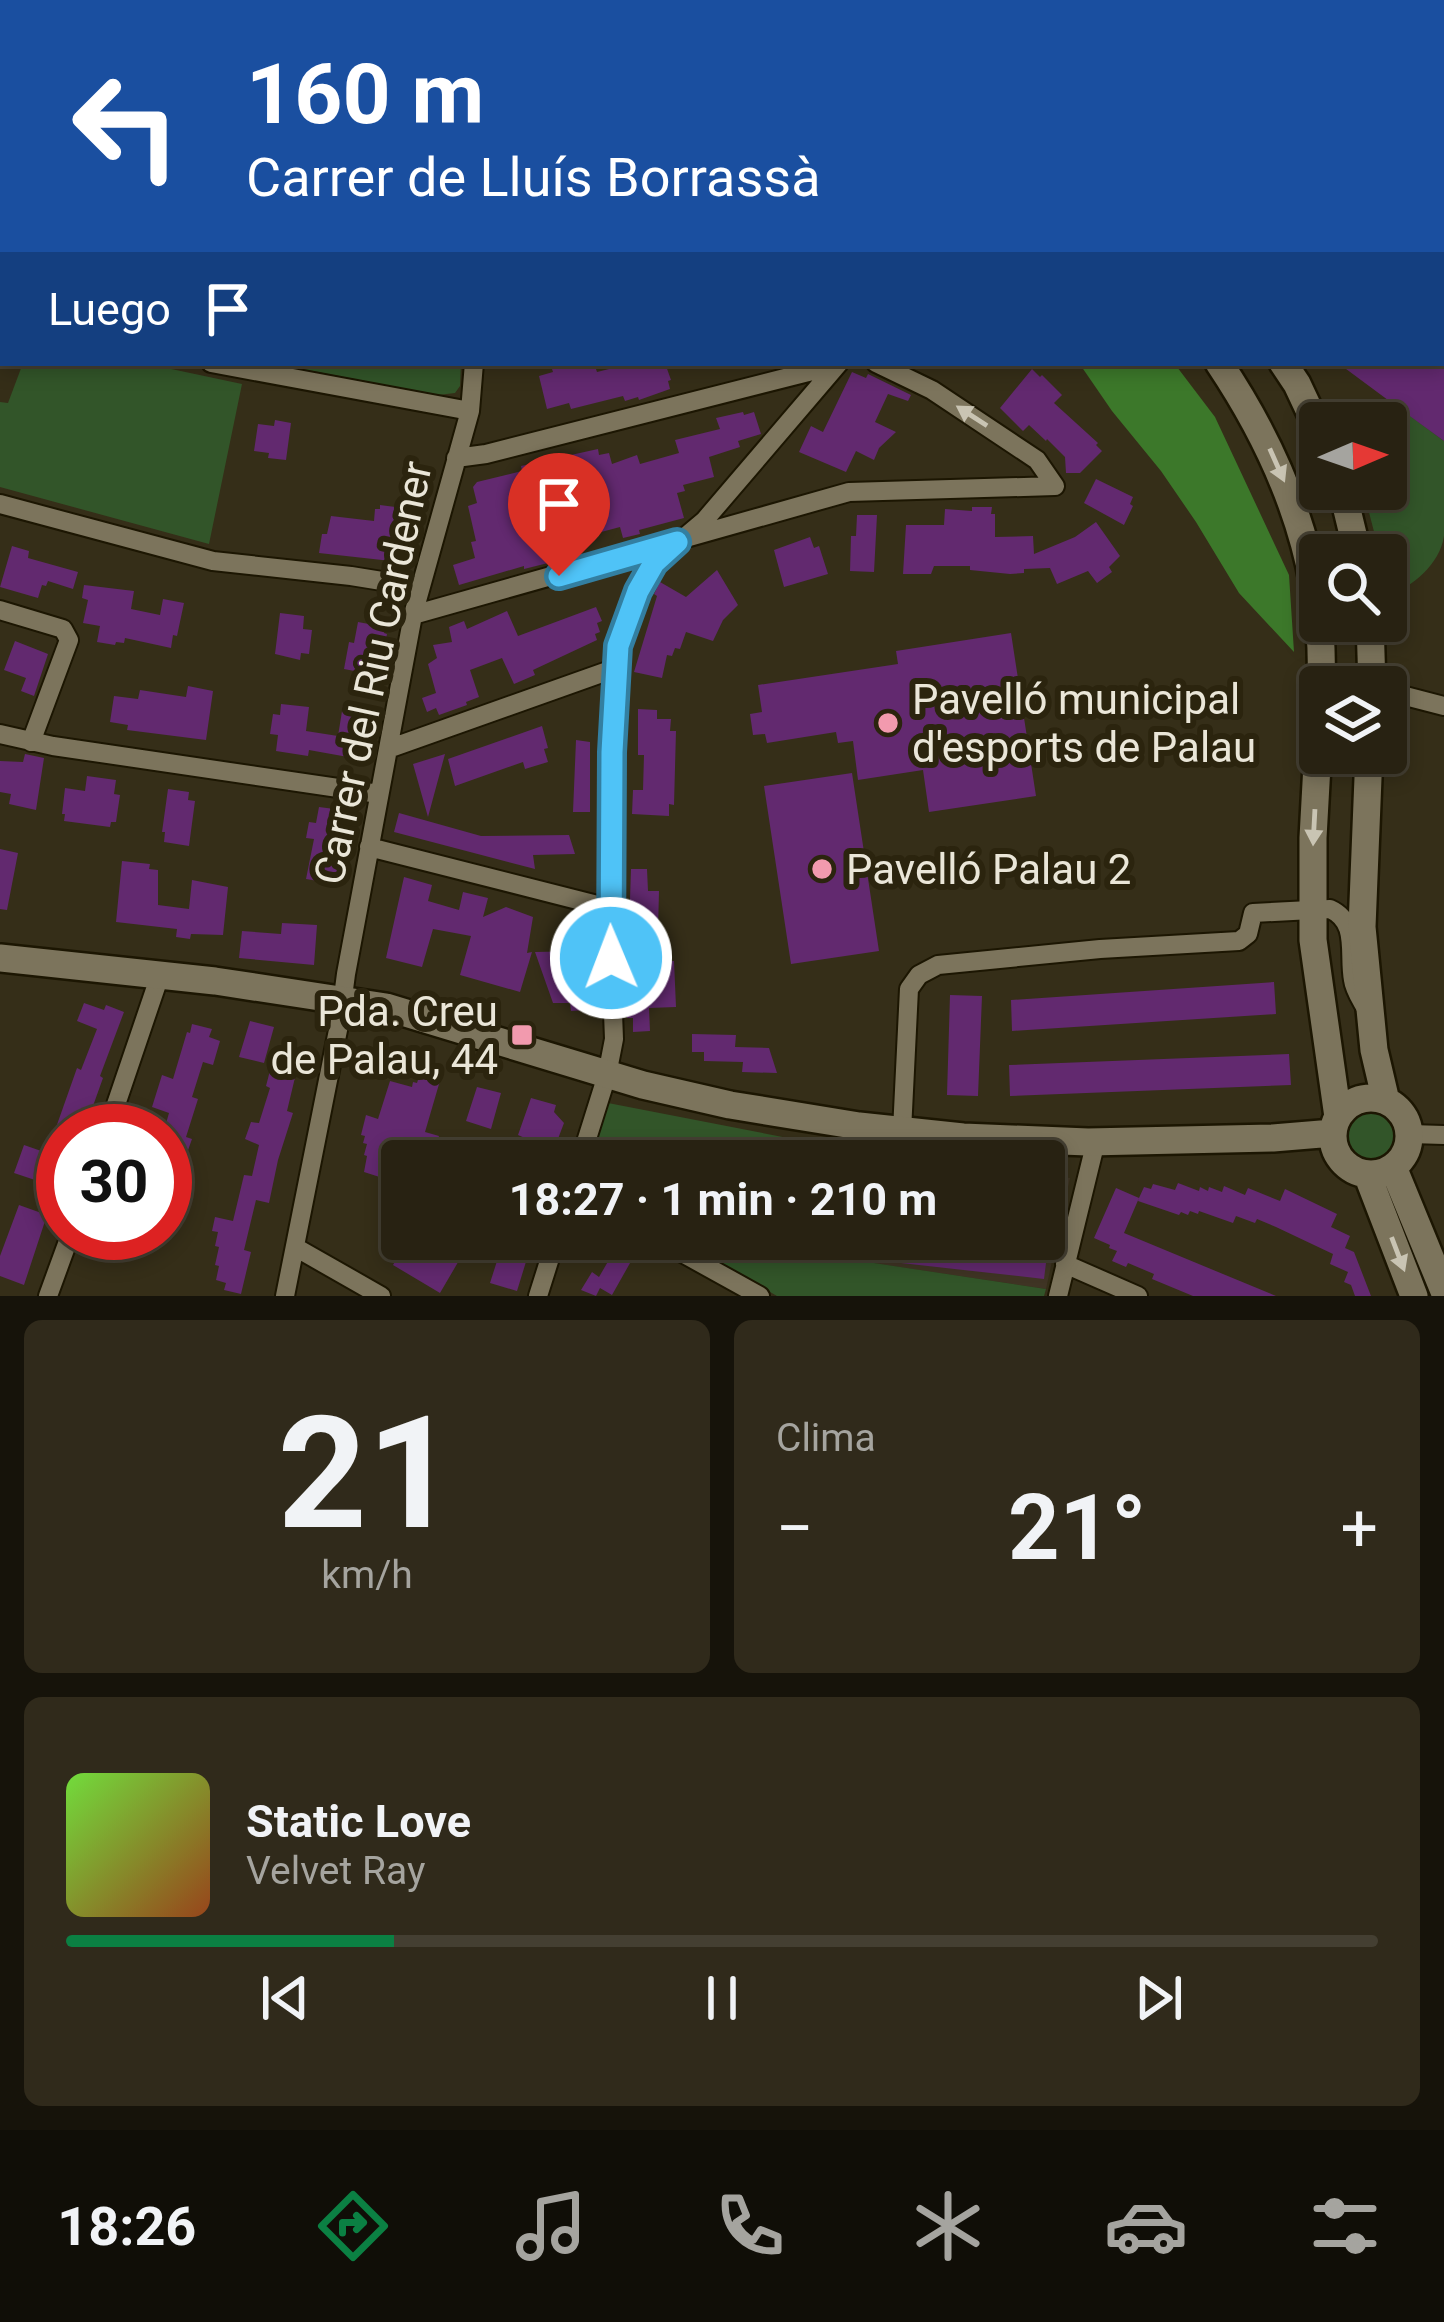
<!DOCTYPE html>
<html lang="es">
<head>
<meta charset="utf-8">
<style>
	body { margin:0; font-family:Roboto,sans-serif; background:#302a1b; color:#f1f3f6; height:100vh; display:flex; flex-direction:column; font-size:45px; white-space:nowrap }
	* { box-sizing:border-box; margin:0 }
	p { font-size:39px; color:#a5a49f }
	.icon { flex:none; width:66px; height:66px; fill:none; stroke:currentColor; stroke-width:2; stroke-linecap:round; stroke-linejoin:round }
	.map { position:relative; height:1296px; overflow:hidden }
	.panel { display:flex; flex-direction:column; gap:24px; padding:24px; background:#16130a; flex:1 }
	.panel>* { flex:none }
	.banner { position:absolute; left:0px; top:0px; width:1446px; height:366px; box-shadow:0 6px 18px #0003,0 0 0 3px #443f32; background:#1a4fa0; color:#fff; overflow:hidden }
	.needle { width:78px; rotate:88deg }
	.tools { position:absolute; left:1299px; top:402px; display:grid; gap:24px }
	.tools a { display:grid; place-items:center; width:108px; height:108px; border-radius:12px; background:#282212; box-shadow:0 6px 18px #0003,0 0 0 3px #443f32; font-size:60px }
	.speed { position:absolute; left:36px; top:1104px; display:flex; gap:24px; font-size:60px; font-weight:700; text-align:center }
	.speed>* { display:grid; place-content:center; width:156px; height:156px; border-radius:50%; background:#282212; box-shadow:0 6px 18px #0003,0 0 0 3px #443f32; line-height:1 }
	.speed .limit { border:18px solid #d22; background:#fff; color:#111 }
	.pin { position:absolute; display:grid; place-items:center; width:102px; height:102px; color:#fff; margin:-123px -51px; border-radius:50% 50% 50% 0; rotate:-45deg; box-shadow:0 0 12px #0007 }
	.pin .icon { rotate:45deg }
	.me { position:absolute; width:132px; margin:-66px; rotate:359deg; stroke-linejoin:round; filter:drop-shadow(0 0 9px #0008) }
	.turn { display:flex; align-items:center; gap:42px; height:252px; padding:0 48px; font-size:54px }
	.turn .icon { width:156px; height:156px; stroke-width:2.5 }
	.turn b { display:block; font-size:84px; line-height:102px }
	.then { display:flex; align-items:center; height:114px; padding:0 48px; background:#0003; gap:24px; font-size:45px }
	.big { font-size:90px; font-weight:700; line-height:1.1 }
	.panel .tile { flex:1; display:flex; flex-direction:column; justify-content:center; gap:18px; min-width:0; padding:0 42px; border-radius:18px; background:#302a1b }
	.panel .dial { align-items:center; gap:0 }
	.dial b { font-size:156px; line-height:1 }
	.song { display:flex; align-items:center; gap:36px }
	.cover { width:144px; height:144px; border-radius:18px; background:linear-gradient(135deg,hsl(100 70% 55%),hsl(20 70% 35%)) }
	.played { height:12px; border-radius:6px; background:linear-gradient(90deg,#0b8043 25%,#443f32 25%) }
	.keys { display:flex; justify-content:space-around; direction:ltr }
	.heat { display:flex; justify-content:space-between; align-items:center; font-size:66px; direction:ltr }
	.panel .tiles { flex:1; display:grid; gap:24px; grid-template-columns:1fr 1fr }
	.tile:last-child { grid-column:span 2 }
	.trip { position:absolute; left:381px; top:1140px; width:684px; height:120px; border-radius:12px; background:#282212; box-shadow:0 6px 18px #0003,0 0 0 3px #443f32; font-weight:700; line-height:120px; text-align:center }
	.menu { display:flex; height:192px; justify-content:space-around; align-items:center; background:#100e07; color:#a5a49f }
	.menu .icon { width:84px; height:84px }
	.menu .selected { color:#0b8043 }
	.menu b { font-size:54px; color:#f1f3f6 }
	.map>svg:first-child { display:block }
	.education { fill:#3f3424 }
	.green { fill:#325529 }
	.forest { fill:#3c782a }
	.building { fill:#62296f; fill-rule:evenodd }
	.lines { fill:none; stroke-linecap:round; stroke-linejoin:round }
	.street-casing { stroke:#1c1602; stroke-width:22 }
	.secondary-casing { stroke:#1c1602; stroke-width:32 }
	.street { stroke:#7c745c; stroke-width:18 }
	.secondary { stroke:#7c745c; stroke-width:27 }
	.oneway { fill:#c9c4b3 }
	.route-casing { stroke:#337fa1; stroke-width:30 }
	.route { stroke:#4fc3f7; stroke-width:21 }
	.poi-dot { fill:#f29aae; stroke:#2b240e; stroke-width:4.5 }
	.labels { text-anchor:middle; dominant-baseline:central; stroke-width:12; stroke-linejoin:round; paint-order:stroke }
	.street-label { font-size:42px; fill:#eae6d8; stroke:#2b240e }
	.poi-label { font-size:42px; fill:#eae6d8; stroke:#2b240e; text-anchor:start }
</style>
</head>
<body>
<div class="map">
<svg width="1444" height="1296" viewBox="0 0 1444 1296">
	<rect width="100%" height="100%" fill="#352e18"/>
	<path class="education" d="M 1044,1176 L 1070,1178 L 1046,1289 L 873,1263 L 875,1239 L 1044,1239 Z"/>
	<path class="green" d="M 23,363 L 143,363 L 242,384 L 209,544 L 0,487 L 0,402 L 8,403 Z
		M 271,363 L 461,363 L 460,386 L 455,393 L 438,395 Z
		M 1398,407 L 1444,441 C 1444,470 1444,508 1444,536 C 1440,564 1412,587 1388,596 L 1386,555 L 1380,555 L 1363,489 L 1386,489 L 1386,424 Z
		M 608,1103 L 881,1156 L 880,1161 L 591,1161 Z
		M1345 1135a26 26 0 1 1 52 0a26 26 0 1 1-52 0Z
		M 680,1239 L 875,1239 L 874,1263 L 1046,1289 L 1044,1296 L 777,1296 Z"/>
	<path class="forest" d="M 1079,363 L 1174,363 L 1215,417 L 1289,575 L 1294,652 L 1239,593 L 1196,522 L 1161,471 L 1112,411 Z"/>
	<path class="building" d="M 573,363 L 594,363 L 597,372 L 633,363 L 665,363 L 671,380 L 668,381 L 670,389 L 639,400 L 638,397 L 625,401 L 623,396 L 571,409 L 569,403 L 547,409 L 539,376 L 553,372 L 552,369 Z
		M 1338,363 L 1444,363 L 1444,441 L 1396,406 Z
		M 1032,369 L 1040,377 L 1042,375 L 1062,395 L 1054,403 L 1098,443 L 1096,445 L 1102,451 L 1080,473 L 1066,473 L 1065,457 L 1047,439 L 1046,441 L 1029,425 L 1023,431 L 1000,408 Z
		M 852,372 L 866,378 L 868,374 L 911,395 L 908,401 L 888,394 L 875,422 L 896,432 L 879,448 L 874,460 L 856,451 L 846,472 L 799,452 L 811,426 L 823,432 Z
		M 743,412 L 744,415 L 754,412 L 761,434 L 738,441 L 740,447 L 709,457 L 714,477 L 683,485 L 685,491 L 677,493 L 684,518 L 639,530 L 640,534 L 623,538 L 620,527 L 590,535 L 592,543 L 551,553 L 552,562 L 524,569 L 524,566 L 459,585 L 453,565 L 475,558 L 471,542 L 476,541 L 468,506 L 477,503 L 473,487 L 477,482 L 522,471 L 521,466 L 598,449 L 599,455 L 609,453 L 612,464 L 637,455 L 640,464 L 679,453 L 675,440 L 720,429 L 716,418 ZM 553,489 L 561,520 L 517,527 L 510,500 Z
		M 275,420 L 291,423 L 286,460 L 268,458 L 269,453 L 254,451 L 258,424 L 274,426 Z
		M 1096,479 L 1133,497 L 1130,504 L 1133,506 L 1124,525 L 1084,503 Z
		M 380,505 L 403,508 L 401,531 L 396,530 L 391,561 L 319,553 L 322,534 L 327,534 L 331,516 L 374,521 L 375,509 L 380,509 Z
		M 972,507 L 992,507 L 991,514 L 995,514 L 995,537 L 1033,536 L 1034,554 L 1075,537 L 1096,522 L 1120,556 L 1109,567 L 1112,572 L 1097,583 L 1088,571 L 1057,584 L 1050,568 L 1024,569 L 1024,573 L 1010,574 L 970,570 L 970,566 L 934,566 L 931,574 L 903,574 L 906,525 L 944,525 L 945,509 L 972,511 Z
		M 857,515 L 877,515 L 874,572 L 850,571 L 851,536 L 856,536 Z
		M 810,537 L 814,548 L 819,546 L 828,574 L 784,587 L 774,550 Z
		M 12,546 L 29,551 L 28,558 L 78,572 L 73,589 L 48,581 L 46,586 L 42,585 L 38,598 L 0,587 Z
		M 717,570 L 738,605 L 723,620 L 713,641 L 686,632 L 680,649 L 675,648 L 672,656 L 667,655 L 662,678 L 634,672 L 657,596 L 654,594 L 660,582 L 686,597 Z
		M 84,585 L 134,591 L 131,609 L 160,615 L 163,599 L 184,603 L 177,636 L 173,635 L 171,648 L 125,638 L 124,643 L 116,642 L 115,645 L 97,642 L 100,626 L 83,623 L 88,600 L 82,598 Z
		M 596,607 L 602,621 L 597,623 L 600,632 L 595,634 L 597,640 L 533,670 L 535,675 L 514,684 L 502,658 L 470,670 L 479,697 L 466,702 L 467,705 L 439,715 L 436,708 L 427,712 L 422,698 L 436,693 L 428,664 L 437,658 L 433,645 L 452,642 L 449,627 L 464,621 L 467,629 L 507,611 L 518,636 Z
		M 280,613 L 304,616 L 303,629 L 312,630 L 309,654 L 301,653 L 300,660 L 275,654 Z
		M 358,622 L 385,627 L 384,633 L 387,634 L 381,664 L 378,663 L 375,675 L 344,669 L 349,642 L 354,643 Z
		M 1011,633 L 1036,796 L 929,812 L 923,770 L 858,780 L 853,741 L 838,743 L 836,732 L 767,743 L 765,734 L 753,735 L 750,714 L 762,712 L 758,685 L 898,664 L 896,651 Z
		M 15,641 L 48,654 L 34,696 L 21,691 L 26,678 L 4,670 Z
		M 188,686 L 213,691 L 206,740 L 127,730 L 128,725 L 110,722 L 114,696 L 138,699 L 140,690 L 186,697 Z
		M 281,704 L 309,707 L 306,731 L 338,736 L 343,705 L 363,709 L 358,735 L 364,736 L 359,759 L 309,750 L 308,756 L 276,751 L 278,735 L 270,734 L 273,714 L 280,715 Z
		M 638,709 L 657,710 L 657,719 L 671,719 L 670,731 L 676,731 L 674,805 L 669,804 L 669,816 L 632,814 L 633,790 L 643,790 L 644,755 L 638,755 Z
		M 542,726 L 548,748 L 544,749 L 548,762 L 525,769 L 523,762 L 455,786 L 448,759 Z
		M 576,740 L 590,742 L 590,812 L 573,812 Z
		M 25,754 L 44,758 L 36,810 L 9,804 L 11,794 L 0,792 L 0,761 L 23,762 Z
		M 445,754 L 428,817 L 413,764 Z
		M 852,773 L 879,951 L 791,964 L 764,786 Z
		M 87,776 L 116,780 L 114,794 L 120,795 L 116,822 L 111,822 L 110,827 L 64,821 L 65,814 L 62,814 L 65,788 L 85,791 Z
		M 168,789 L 189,792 L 188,800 L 195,801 L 189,846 L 164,842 L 165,832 L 162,832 Z
		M 319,807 L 350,811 L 336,884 L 306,879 L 314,839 L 306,838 L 309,822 L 316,823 Z
		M 399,813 L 481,836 L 569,835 L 575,854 L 533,855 L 535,869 L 394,832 Z
		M 0,849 L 18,853 L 7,910 L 0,909 Z
		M 122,861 L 150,864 L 149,869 L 158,870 L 158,905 L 189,909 L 192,880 L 228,887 L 223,935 L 191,934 L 190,939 L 176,937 L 177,929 L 116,922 Z
		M 631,869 L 647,869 L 648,891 L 659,891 L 658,930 L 629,930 Z
		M 404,877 L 432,885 L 428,901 L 459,910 L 463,892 L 488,898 L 483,917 L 506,907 L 533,917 L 527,953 L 532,952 L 520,992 L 460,975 L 471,936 L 433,929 L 422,967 L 386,958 Z
		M 282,923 L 317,925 L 314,965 L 239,958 L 242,931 L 281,934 Z
		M 584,951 L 584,964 L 590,964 L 592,994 L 585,994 L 586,1010 L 571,1011 L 570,1003 L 553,1003 L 535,952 Z
		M 658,951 L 658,956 L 666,955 L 666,961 L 674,961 L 676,1007 L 649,1008 L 650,1031 L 633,1032 L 633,1018 L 627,1018 L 626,1004 L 630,1004 L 629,966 L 636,958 Z
		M 1274,982 L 1276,1014 L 1012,1031 L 1011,1000 Z
		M 950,995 L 982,996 L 978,1096 L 947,1095 Z
		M 84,1003 L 104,1010 L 106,1005 L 124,1012 L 100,1076 L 103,1078 L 84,1131 L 63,1131 L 63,1179 L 47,1174 L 44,1183 L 14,1173 L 24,1145 L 47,1153 L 77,1068 L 81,1070 L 97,1029 L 77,1021 Z
		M 250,1021 L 274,1027 L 264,1063 L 239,1057 Z
		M 192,1024 L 212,1029 L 209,1037 L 220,1041 L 213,1065 L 203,1062 L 192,1097 L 198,1099 L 186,1137 L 192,1139 L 176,1184 L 165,1180 L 165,1127 L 169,1113 L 152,1107 L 162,1075 L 173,1079 L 187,1032 L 190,1033 Z
		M 692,1034 L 736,1035 L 735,1047 L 769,1048 L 777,1073 L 742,1072 L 743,1062 L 704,1061 L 704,1052 L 692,1052 Z
		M 1289,1054 L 1291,1085 L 1010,1096 L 1009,1065 Z
		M 273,1059 L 298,1065 L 287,1111 L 293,1113 L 278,1160 L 269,1203 L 256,1200 L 244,1250 L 251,1252 L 241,1294 L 224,1290 L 226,1283 L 216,1280 L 219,1266 L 215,1265 L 219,1247 L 215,1246 L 218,1232 L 212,1231 L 215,1217 L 233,1221 L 244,1175 L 252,1176 L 259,1145 L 245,1139 L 251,1122 L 259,1123 L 270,1088 L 266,1086 Z
		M 424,1061 L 444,1067 L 425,1132 L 439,1136 L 435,1149 L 431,1148 L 428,1157 L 417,1154 L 416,1158 L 406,1155 L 400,1167 L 397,1166 L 392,1181 L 364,1172 L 367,1156 L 364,1155 L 367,1144 L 363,1143 L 365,1136 L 361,1135 L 366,1115 L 378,1119 L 390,1081 L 412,1087 L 413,1082 L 417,1083 Z
		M 477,1087 L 501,1093 L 491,1129 L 466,1121 Z
		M 531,1098 L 556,1105 L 554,1112 L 564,1123 L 553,1152 L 533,1146 L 534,1144 L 526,1141 L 527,1139 L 518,1135 Z
		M 1178,1183 L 1199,1191 L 1200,1187 L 1208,1191 L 1209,1187 L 1222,1192 L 1224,1186 L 1245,1195 L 1248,1188 L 1280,1201 L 1285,1189 L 1337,1214 L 1331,1227 L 1350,1236 L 1345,1248 L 1354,1252 L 1371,1296 L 1355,1296 L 1351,1285 L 1344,1282 L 1348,1272 L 1330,1264 L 1333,1254 L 1276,1227 L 1257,1219 L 1255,1223 L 1236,1216 L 1233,1223 L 1199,1211 L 1198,1214 L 1190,1211 L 1188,1215 L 1181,1212 L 1179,1215 L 1138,1201 L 1139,1198 L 1124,1233 L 1276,1296 L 1193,1296 L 1152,1279 L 1154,1274 L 1128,1263 L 1126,1267 L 1112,1261 L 1117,1251 L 1109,1248 L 1110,1245 L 1094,1238 L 1116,1188 L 1139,1198 L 1144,1187 L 1151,1189 L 1153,1184 L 1175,1190 Z
		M 19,1205 L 47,1215 L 24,1285 L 0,1276 L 0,1256 Z
		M 437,1239 L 464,1252 L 440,1293 L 393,1265 L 406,1242 L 428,1256 Z
		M 504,1239 L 533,1239 L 517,1291 L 490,1283 Z
		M 894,1239 L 929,1239 L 999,1247 L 1000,1239 L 1049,1239 L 1044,1279 L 892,1262 Z
		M 617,1246 L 634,1256 L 612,1295 L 600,1288 L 596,1296 L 581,1290 L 592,1272 L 599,1277 Z"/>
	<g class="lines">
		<defs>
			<path id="street" d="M 1098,0 L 1101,3
				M 1264,0 L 1267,3
				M 1388,0 L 1391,3
				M 486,3 L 486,0
				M 1443,72 L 1444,73
				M 0,312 L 3,313
				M 211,363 L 470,411
				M 876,363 L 932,390 L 1037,460 L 1055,486
				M 456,458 L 486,454 L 836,365
				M 0,504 L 213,561 L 351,576 L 419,587
				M 0,610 L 63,629 L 69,640 L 31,742
				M 413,615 L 849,492 L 1055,486
				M 1386,691 L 1444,706
				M 0,734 L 53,746 L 379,794
				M 388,749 L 616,668
				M 369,847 L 609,908
				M 107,1131 L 160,975
				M 902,1131 L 909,989 L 919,975 L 938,965 L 1100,949 L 1239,941 L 1248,934 L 1253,913 L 1330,909 C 1359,922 1348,954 1353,980 C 1354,989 1360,998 1365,1007
				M 1410,1134 L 1444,1135
				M 580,1161 L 607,1075 L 614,1039 L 609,908 L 612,752 L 617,658 L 627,618 L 654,563 L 704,521 L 839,363
				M 657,1239 L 760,1296
				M 295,1247 L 381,1296
				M 1065,1264 L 1138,1296
				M 48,1296 L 71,1233
				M 285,1296 L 340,1020 L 346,974 L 413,615 L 470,411 L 474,363
				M 538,1296 L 556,1239
				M 1058,1296 L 1096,1141"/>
			<path id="secondary" d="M 829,0 L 833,3
				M 908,0 L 912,3
				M 1219,363 C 1284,460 1326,569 1321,687
				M 1283,363 L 1297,384 L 1320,433
				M 1342,489 L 1358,555
				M 1370,621 L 1372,687
				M 1320,710 L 1313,838 L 1313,940 L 1338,1117
				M 1369,753 L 1362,927 L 1374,1050 L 1386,1101
				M 0,958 L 215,981 L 386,1007 L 643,1085 L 730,1105 L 859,1126 L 963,1137 L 1088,1142 L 1273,1138 L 1333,1133
				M1333 1136a38 38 0 1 1 76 0a38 38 0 1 1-76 0Z
				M 1393,1167 L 1444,1291
				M 1367,1174 L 1414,1296"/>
		</defs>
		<use href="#street" class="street-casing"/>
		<use href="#secondary" class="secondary-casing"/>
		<use href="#street" class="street"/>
		<use href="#secondary" class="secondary"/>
	</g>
	<defs><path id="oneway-solid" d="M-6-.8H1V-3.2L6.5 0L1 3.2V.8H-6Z" transform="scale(3)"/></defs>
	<g class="oneway">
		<use href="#oneway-solid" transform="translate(972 416) rotate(-147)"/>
		<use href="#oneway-solid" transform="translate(1277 465) rotate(66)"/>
		<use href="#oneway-solid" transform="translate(1314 827) rotate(93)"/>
		<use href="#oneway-solid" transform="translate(1398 1254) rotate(69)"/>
	</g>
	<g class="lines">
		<defs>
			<path id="route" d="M 559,576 L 677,542 L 654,563 L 638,591 L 618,646 L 612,752 L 611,958"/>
		</defs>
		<use href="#route" class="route-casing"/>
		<use href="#route" class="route"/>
	</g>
	<g class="poi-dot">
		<circle cx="888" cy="723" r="12"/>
		<circle cx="822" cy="869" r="12"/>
		<rect x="510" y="1023" width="24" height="24" rx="6"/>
	</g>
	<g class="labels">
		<g class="street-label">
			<text transform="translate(373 673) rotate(-78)">Carrer del Riu Cardener</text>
		</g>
		<g class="poi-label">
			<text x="912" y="699">Pavelló municipal<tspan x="912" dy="48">d'esports de Palau</tspan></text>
			<text x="846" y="869">Pavelló Palau 2</text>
			<text x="498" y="1011" text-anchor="end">Pda. Creu<tspan x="498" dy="48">de Palau, 44</tspan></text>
		</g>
	</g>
</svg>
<div class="tools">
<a><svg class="needle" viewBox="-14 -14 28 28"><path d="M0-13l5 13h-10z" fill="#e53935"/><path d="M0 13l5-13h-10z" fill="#a5a49f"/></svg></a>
<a><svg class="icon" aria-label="search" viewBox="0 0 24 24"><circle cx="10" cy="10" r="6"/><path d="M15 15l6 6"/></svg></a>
<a><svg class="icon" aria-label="layers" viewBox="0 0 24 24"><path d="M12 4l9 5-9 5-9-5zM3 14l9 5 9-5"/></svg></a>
</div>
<div class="speed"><div class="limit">30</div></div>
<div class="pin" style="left:559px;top:576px;background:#d93025"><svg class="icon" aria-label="arrive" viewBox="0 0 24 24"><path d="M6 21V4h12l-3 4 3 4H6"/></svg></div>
<svg class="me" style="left:611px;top:958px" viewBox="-20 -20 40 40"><circle r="17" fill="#4fc3f7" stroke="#fff" stroke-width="3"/><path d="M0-11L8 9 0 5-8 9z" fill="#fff"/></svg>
<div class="trip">18:27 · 1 min · 210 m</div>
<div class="banner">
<div class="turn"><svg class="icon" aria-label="left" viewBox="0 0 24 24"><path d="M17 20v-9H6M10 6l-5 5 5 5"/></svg><div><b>160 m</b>Carrer de Lluís Borrassà</div></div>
<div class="then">Luego<svg class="icon" aria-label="arrive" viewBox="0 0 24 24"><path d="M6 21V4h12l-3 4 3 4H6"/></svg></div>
</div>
</div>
<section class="panel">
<div class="tiles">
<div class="tile dial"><b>21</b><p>km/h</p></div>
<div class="tile"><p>Clima</p>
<div class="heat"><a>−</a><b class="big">21°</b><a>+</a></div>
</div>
<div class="tile">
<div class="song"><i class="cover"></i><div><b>Static Love</b><p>Velvet Ray</p></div></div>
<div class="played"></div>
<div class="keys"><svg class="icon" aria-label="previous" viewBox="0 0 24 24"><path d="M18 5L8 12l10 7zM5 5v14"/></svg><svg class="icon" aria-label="pause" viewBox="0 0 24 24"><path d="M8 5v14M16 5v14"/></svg><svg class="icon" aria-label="next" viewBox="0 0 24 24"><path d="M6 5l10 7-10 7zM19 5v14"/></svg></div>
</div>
</div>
</section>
<nav class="menu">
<b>18:26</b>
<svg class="icon selected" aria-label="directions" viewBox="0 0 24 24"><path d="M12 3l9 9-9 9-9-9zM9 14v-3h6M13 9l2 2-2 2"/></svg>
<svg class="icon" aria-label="music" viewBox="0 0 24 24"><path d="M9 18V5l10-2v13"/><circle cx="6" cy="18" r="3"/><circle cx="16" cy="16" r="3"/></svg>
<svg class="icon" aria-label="phone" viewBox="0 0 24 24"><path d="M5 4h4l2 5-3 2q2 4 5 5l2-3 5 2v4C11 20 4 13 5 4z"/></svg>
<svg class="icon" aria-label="climate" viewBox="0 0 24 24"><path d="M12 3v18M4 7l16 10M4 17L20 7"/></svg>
<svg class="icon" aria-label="car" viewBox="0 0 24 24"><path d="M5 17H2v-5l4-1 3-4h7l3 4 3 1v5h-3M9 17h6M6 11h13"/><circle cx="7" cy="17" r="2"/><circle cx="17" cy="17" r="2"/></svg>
<svg class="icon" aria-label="filters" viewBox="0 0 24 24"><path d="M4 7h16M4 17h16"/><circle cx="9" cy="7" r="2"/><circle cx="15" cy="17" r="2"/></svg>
</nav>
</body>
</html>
